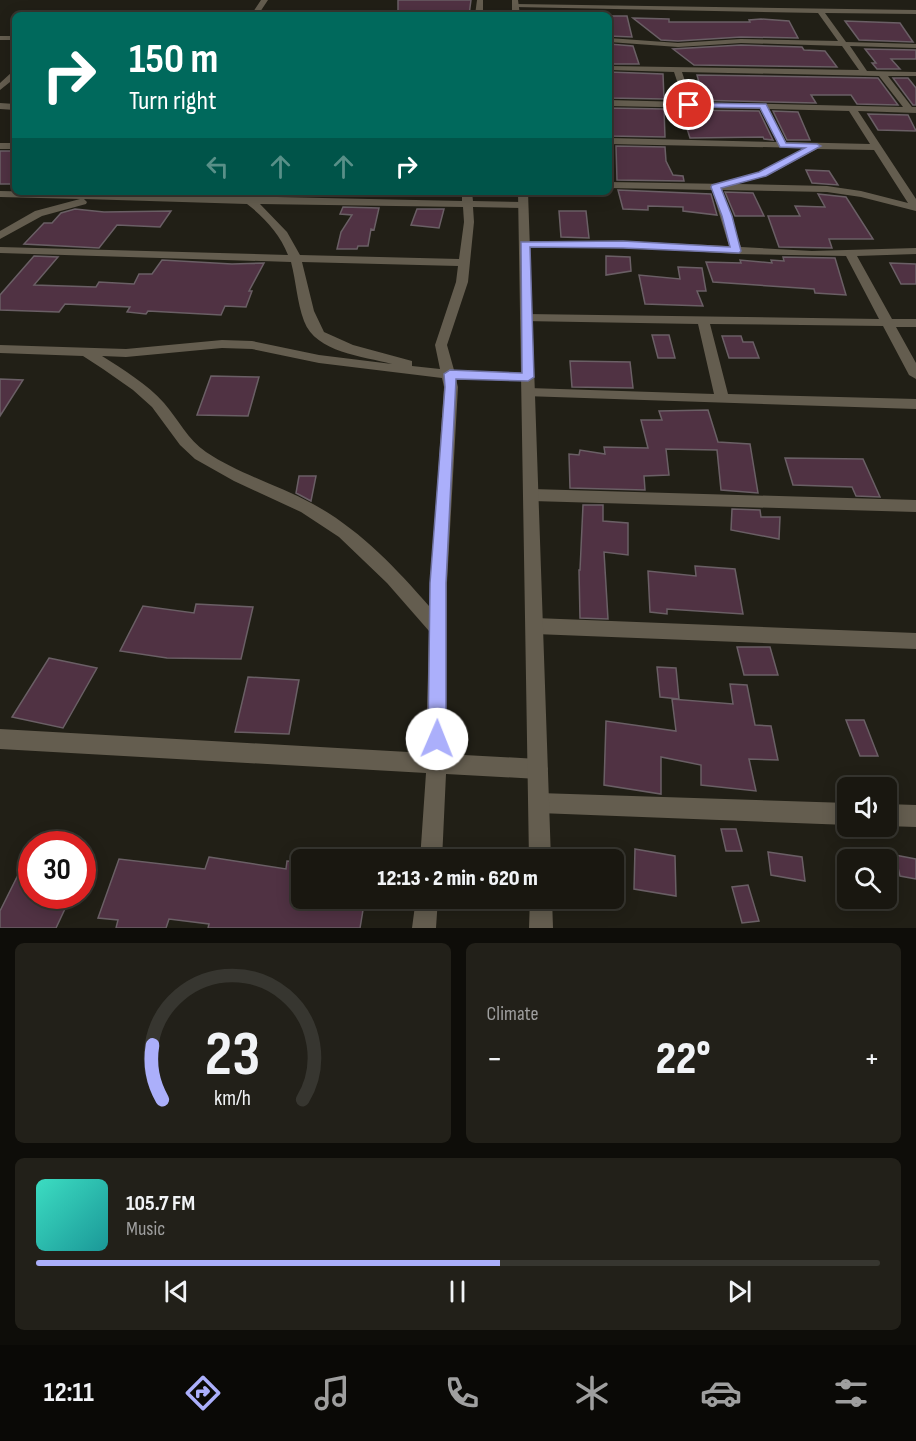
<!DOCTYPE html>
<html lang="en">
<head>
<meta charset="utf-8">
<style>
	body { margin:0; font-family:"Sofia Sans Condensed",sans-serif; background:#222019; color:#f1f3f6; height:100vh; display:flex; flex-direction:column; font-size:22px; white-space:nowrap }
	* { box-sizing:border-box; margin:0 }
	p { font-size:20px; color:#9f9f9f }
	.icon { flex:none; width:33px; height:33px; fill:none; stroke:currentColor; stroke-width:2; stroke-linecap:round; stroke-linejoin:round }
	.map { position:relative; height:928px; overflow:hidden }
	.sheet { display:flex; flex-direction:column; gap:15px; padding:15px; background:#0e0d09; flex:1 }
	.sheet>* { flex:none }
	.hud { position:absolute; left:12px; top:12px; width:600px; height:183px; border-radius:9px; box-shadow:0 3px 15px #0003,0 0 0 2px #373630; background:#00695c; color:#fff; overflow:hidden }
	.tools { position:absolute; left:837px; top:777px; display:grid; gap:12px }
	.tools a { display:grid; place-items:center; width:60px; height:60px; border-radius:9px; background:#191710; box-shadow:0 3px 15px #0003,0 0 0 2px #373630; font-size:30px }
	.speed { position:absolute; left:18px; top:831px; display:flex; gap:12px; font-size:30px; font-weight:700; text-align:center }
	.speed>* { display:grid; place-content:center; width:78px; height:78px; border-radius:50%; background:#191710; box-shadow:0 3px 15px #0003,0 0 0 2px #373630; line-height:1 }
	.speed .limit { border:9px solid #d22; background:#fff; color:#111 }
	.pin { position:absolute; display:grid; place-items:center; width:51px; height:51px; color:#fff; margin:-26px; border:3px solid #fff; border-radius:50%; box-shadow:0 2px 6px #0007 }
	.me { position:absolute; width:66px; margin:-33px; rotate:1deg; stroke-linejoin:round; filter:drop-shadow(0 0 4px #0008) }
	.turn { display:flex; align-items:center; gap:21px; height:126px; padding:0 18px; font-size:27px }
	.turn .icon { width:78px; height:78px; stroke-width:2.5 }
	.turn b { display:block; font-size:42px; line-height:51px }
	.lanes { display:flex; align-items:center; height:57px; padding:0 18px; background:#0003; justify-content:center; gap:30px; direction:ltr }
	.lanes .off { opacity:.35 }
	.big { font-size:45px; font-weight:800; line-height:1.1 }
	.sheet .widget { flex:1; display:flex; flex-direction:column; justify-content:center; gap:9px; min-width:0; padding:0 21px; border-radius:9px; background:#222019 }
	.sheet .dial { align-items:center; gap:0 }
	.dial svg { height:156px; overflow:visible; fill:none; stroke:#373630; stroke-width:7; stroke-linecap:round; text-anchor:middle }
	.dial text { fill:#f1f3f6; stroke:none }
	.song { display:flex; align-items:center; gap:18px }
	.cover { width:72px; height:72px; border-radius:9px; background:linear-gradient(135deg,hsl(170 70% 55%),hsl(180 70% 35%)) }
	.played { height:6px; border-radius:3px; background:linear-gradient(90deg,#abaffb 55%,#373630 55%) }
	.keys { display:flex; justify-content:space-around; direction:ltr }
	.heat { display:flex; justify-content:space-between; align-items:center; font-size:33px; direction:ltr }
	.sheet .tiles { flex:1; display:grid; gap:15px; grid-template-columns:1fr 1fr }
	.widget:last-child { grid-column:span 2 }
	.trip { position:absolute; left:291px; top:849px; width:333px; height:60px; border-radius:9px; background:#191710; box-shadow:0 3px 15px #0003,0 0 0 2px #373630; font-weight:800; line-height:60px; text-align:center }
	.dock { display:flex; height:96px; justify-content:space-around; align-items:center; background:#0a0906; color:#9f9f9f }
	.dock .icon { width:42px; height:42px }
	.dock .current { color:#abaffb }
	.dock b { font-size:27px; color:#f1f3f6 }
	.map>svg:first-child { display:block }
	.building { fill:#503243; stroke:#6a5f65; stroke-width:1.5 }
	.lines { fill:none; stroke-linecap:round; stroke-linejoin:round }
	.minor { fill:#645d4f; fill-rule:evenodd }
	.tertiary { fill:#645d4f; fill-rule:evenodd }
	.route { fill:#abaffb; stroke:#6f72a3; stroke-width:1.5 }
</style>
</head>
<body>
<div class="map">
<svg width="916" height="928" viewBox="0 0 916 928">
	<rect width="100%" height="100%" fill="#211f16"/>
	<path class="building" d="M 398,0 L 471,0 L 469,15 L 425,15 L 398,14 Z
		M 609,16 L 627,16 L 632,37 L 609,36 Z
		M 633,18 L 669,19 L 669,22 L 750,22 L 749,20 L 761,19 L 789,21 L 798,38 L 741,37 L 678,41 L 661,40 Z
		M 845,21 L 900,23 L 913,42 L 859,40 Z
		M 609,44 L 633,46 L 639,64 L 609,64 Z
		M 741,45 L 802,47 L 804,50 L 825,51 L 837,67 L 694,65 L 673,49 Z
		M 865,49 L 916,50 L 916,59 L 891,59 L 900,69 L 877,69 L 872,63 L 876,63 Z
		M 609,72 L 663,74 L 664,99 L 609,98 Z
		M 697,75 L 878,78 L 898,105 L 857,104 L 851,95 L 811,95 L 816,103 L 694,100 L 690,89 L 701,90 Z
		M 893,78 L 908,78 L 916,88 L 916,105 L 913,105 Z
		M 609,108 L 664,109 L 665,137 L 609,136 Z
		M 681,110 L 759,111 L 773,140 L 764,139 L 763,137 L 690,138 Z
		M 773,111 L 798,112 L 810,140 L 787,140 Z
		M 868,114 L 908,115 L 916,131 L 878,130 Z
		M 616,146 L 665,147 L 666,161 L 673,175 L 683,176 L 684,181 L 617,180 Z
		M 0,151 L 15,151 L 15,184 L 0,184 Z
		M 806,170 L 829,171 L 838,185 L 812,183 Z
		M 618,190 L 711,194 L 717,215 L 683,211 L 683,207 L 648,206 L 648,210 L 623,209 Z
		M 725,192 L 753,193 L 764,216 L 735,216 Z
		M 818,194 L 846,197 L 873,239 L 829,239 L 832,248 L 779,247 L 768,216 L 800,216 L 795,206 L 825,207 Z
		M 343,207 L 379,208 L 374,230 L 371,229 L 368,246 L 358,246 L 357,249 L 337,249 L 341,232 L 352,215 L 340,214 Z
		M 75,209 L 104,212 L 171,211 L 160,227 L 117,225 L 99,248 L 24,244 L 44,223 L 52,223 L 61,213 Z
		M 417,209 L 444,209 L 439,228 L 411,225 Z
		M 559,211 L 586,211 L 589,238 L 561,237 Z
		M 34,256 L 58,257 L 34,285 L 96,287 L 99,282 L 134,284 L 139,274 L 152,274 L 162,260 L 232,264 L 264,263 L 249,291 L 252,291 L 246,307 L 225,306 L 221,315 L 148,311 L 146,314 L 127,312 L 130,307 L 65,304 L 59,312 L 0,310 L 0,295 Z
		M 606,256 L 630,257 L 631,271 L 606,275 Z
		M 783,257 L 835,258 L 846,295 L 815,293 L 814,289 L 713,282 L 706,262 L 741,263 L 740,260 L 772,263 L 771,260 L 784,261 Z
		M 890,263 L 916,264 L 916,284 L 901,284 Z
		M 678,267 L 702,268 L 706,291 L 697,291 L 703,306 L 645,304 L 639,275 L 680,279 Z
		M 652,335 L 669,335 L 675,358 L 658,358 Z
		M 722,336 L 741,336 L 743,342 L 753,342 L 759,358 L 729,358 Z
		M 570,361 L 630,362 L 633,388 L 572,387 Z
		M 211,376 L 259,377 L 248,416 L 197,415 Z
		M 0,379 L 23,380 L 0,416 Z
		M 708,410 L 718,442 L 750,444 L 758,493 L 721,490 L 717,450 L 666,449 L 669,475 L 644,476 L 645,490 L 570,488 L 569,454 L 579,455 L 580,450 L 605,454 L 604,447 L 648,448 L 641,420 L 662,420 L 659,411 Z
		M 785,458 L 863,459 L 880,497 L 856,496 L 852,487 L 793,485 Z
		M 299,476 L 316,476 L 311,501 L 296,493 Z
		M 583,505 L 603,505 L 603,521 L 628,523 L 628,555 L 604,552 L 608,619 L 580,618 L 579,570 L 580,570 Z
		M 732,509 L 760,510 L 761,517 L 780,517 L 779,539 L 731,530 Z
		M 695,566 L 735,569 L 743,614 L 667,609 L 667,614 L 650,612 L 648,571 L 696,576 Z
		M 196,604 L 253,607 L 241,659 L 167,658 L 120,651 L 143,606 L 194,613 Z
		M 737,647 L 770,647 L 778,675 L 744,675 Z
		M 49,658 L 97,668 L 63,728 L 12,717 Z
		M 657,667 L 676,668 L 679,699 L 660,697 Z
		M 248,677 L 299,680 L 289,734 L 235,732 Z
		M 730,684 L 747,685 L 755,725 L 771,726 L 778,760 L 749,759 L 756,791 L 701,785 L 701,765 L 661,757 L 661,794 L 604,785 L 606,721 L 676,731 L 672,699 L 733,704 Z
		M 846,720 L 864,720 L 878,756 L 860,756 Z
		M 721,829 L 736,829 L 742,851 L 726,851 Z
		M 32,847 L 32,896 L 71,896 L 56,928 L 0,928 L 0,911 Z
		M 635,849 L 675,856 L 676,896 L 634,889 Z
		M 768,852 L 802,857 L 805,881 L 771,875 Z
		M 895,855 L 916,859 L 916,879 L 900,876 Z
		M 209,857 L 286,869 L 287,861 L 302,862 L 302,898 L 365,898 L 360,928 L 208,928 L 209,924 L 169,919 L 166,928 L 116,928 L 118,920 L 98,918 L 119,859 L 205,869 Z
		M 748,885 L 759,921 L 742,923 L 732,887 Z"/>
	<g class="lines">
		<path class="minor" d="M 261,0 L 268,0 L 260,12 L 333,13 L 337,15 L 79,14 L 75,12 L 79,10 L 253,12 Z
			M 477,0 L 483,0 L 483,15 L 475,15 Z
			M 516,4 L 916,10 L 916,14 L 825,13 L 846,42 L 916,44 L 916,48 L 850,46 L 867,71 L 916,72 L 916,76 L 888,76 L 912,107 L 916,107 L 916,113 L 858,111 L 916,199 L 916,211 L 861,197 L 827,192 L 722,190 L 741,247 L 812,251 L 916,248 L 916,254 L 857,256 L 892,319 L 916,319 L 916,327 L 896,327 L 916,363 L 916,379 L 909,375 L 883,326 L 710,324 L 728,394 L 916,399 L 916,409 L 524,396 L 522,393 L 524,390 L 529,388 L 714,394 L 698,324 L 522,321 L 520,318 L 526,314 L 879,319 L 846,256 L 736,254 L 623,247 L 525,247 L 519,244 L 525,241 L 623,241 L 729,246 L 712,190 L 609,188 L 609,182 L 729,184 L 729,180 L 759,172 L 805,148 L 609,144 L 609,138 L 777,142 L 760,109 L 609,106 L 609,100 L 684,102 L 674,72 L 609,70 L 609,66 L 859,70 L 842,46 L 741,43 L 678,47 L 609,42 L 609,38 L 678,43 L 741,39 L 838,41 L 818,13 L 514,7 ZM 682,72 L 879,76 L 903,107 L 692,102 ZM 769,109 L 849,111 L 870,144 L 786,142 ZM 817,149 L 874,150 L 908,203 L 861,191 L 827,186 L 736,184 L 767,176 Z
			M 0,36 L 15,36 L 15,40 L 0,40 Z
			M 12,72 L 15,72 L 15,78 L 0,90 L 0,83 Z
			M 0,103 L 15,104 L 15,110 L 0,109 Z
			M 0,143 L 15,143 L 15,149 L 0,149 Z
			M 0,191 L 462,201 L 462,192 L 472,192 L 473,201 L 523,202 L 528,205 L 523,208 L 473,207 L 474,222 L 468,282 L 447,345 L 454,370 L 528,373 L 535,377 L 528,381 L 456,379 L 458,387 L 447,583 L 446,754 L 538,759 L 545,762 L 548,769 L 545,776 L 538,779 L 446,774 L 442,860 L 420,860 L 426,773 L 0,749 L 0,729 L 426,753 L 429,631 L 387,583 L 339,537 L 301,512 L 234,481 L 195,459 L 180,445 L 152,407 L 133,390 L 103,369 L 83,356 L 0,353 L 0,345 L 126,349 L 222,340 L 252,341 L 319,355 L 392,364 C 363,356 316,353 304,321 C 297,302 296,281 291,262 L 0,253 L 0,247 L 288,255 C 280,234 264,217 247,204 L 84,199 L 87,202 L 86,204 L 42,216 L 0,239 L 0,231 L 35,211 L 80,199 L 0,197 ZM 260,204 L 463,207 L 464,222 L 459,259 L 300,255 L 287,232 ZM 302,262 L 458,266 L 456,282 L 435,345 L 440,369 L 412,366 L 412,361 L 353,345 L 324,332 L 314,311 ZM 222,348 L 252,349 L 319,363 L 442,378 L 444,387 L 429,606 C 395,567 359,529 313,504 C 278,485 239,474 206,452 C 188,440 178,419 164,403 C 147,384 124,370 102,356 L 126,357 Z
			M 532,489 L 916,500 L 916,512 L 532,501 L 527,499 L 524,495 L 527,491 Z
			M 535,618 L 916,633 L 916,649 L 535,634 L 529,631 L 526,626 L 529,621 Z
			M 539,793 L 848,803 L 848,825 L 539,813 L 532,810 L 529,803 L 532,796 Z
			M 886,804 L 916,805 L 916,827 L 886,826 Z
			M 416,898 L 438,898 L 436,928 L 412,928 Z"/>
		<path class="tertiary" d="M 512,0 L 518,0 L 520,15 L 512,15 Z
			M 518,192 L 528,192 L 551,860 L 529,860 Z
			M 530,898 L 552,898 L 553,928 L 529,928 Z"/>
	</g>
	<path class="route" d="M 686,103 L 766,104 L 786,143 L 817,144 L 821,146 L 766,176 L 721,188 L 732,216 L 741,251 L 739,253 L 623,248 L 530,247 L 534,377 L 528,381 L 456,379 L 446,583 L 446,739 L 443,745 L 437,747 L 430,745 L 428,739 L 430,583 L 445,387 L 444,374 L 450,370 L 522,373 L 521,242 L 623,241 L 730,247 L 722,216 L 711,187 L 712,185 L 759,172 L 805,148 L 780,147 L 760,108 L 689,107 L 686,106 Z"/>
</svg>
<div class="tools">
<a><svg class="icon" aria-label="sound" viewBox="0 0 24 24"><path d="M4 9h4l5-4v14l-5-4H4zM17 9q2 3 0 6"/></svg></a>
<a><svg class="icon" aria-label="search" viewBox="0 0 24 24"><circle cx="10" cy="10" r="6"/><path d="M15 15l6 6"/></svg></a>
</div>
<div class="speed"><div class="limit">30</div></div>
<div class="pin" style="left:689px;top:105px;background:#d93025"><svg class="icon" aria-label="arrive" viewBox="0 0 24 24"><path d="M6 21V4h12l-3 4 3 4H6"/></svg></div>
<svg class="me" style="left:437px;top:739px" viewBox="-20 -20 40 40"><circle r="19" fill="#fff"/><path d="M0-13L10 11 0 6-10 11z" fill="#abaffb"/></svg>
<div class="trip">12:13 · 2 min · 620 m</div>
<div class="hud">
<div class="turn"><svg class="icon" aria-label="right" viewBox="0 0 24 24"><path d="M7 20v-9h11M14 6l5 5-5 5"/></svg><div><b>150 m</b>Turn right</div></div>
<div class="lanes"><svg class="icon off" aria-label="left" viewBox="0 0 24 24"><path d="M17 20v-9H6M10 6l-5 5 5 5"/></svg><svg class="icon off" aria-label="ahead" viewBox="0 0 24 24"><path d="M12 20V5M6 11l6-6 6 6"/></svg><svg class="icon off" aria-label="ahead" viewBox="0 0 24 24"><path d="M12 20V5M6 11l6-6 6 6"/></svg><svg class="icon" aria-label="right" viewBox="0 0 24 24"><path d="M7 20v-9h11M14 6l5 5-5 5"/></svg></div>
</div>
</div>
<section class="sheet">
<div class="tiles">
<div class="widget dial"><svg viewBox="0 0 100 80">
<path d="M14 69A42 42 0 1 1 86 69"/>
<path d="M14 69A42 42 0 0 1 9 41" stroke="#abaffb"/>
<text x="50" y="56" font-size="32" font-weight="700">23</text>
<text x="50" y="72" font-size="11">km/h</text>
</svg></div>
<div class="widget"><p>Climate</p>
<div class="heat"><a>−</a><b class="big">22°</b><a>+</a></div>
</div>
<div class="widget">
<div class="song"><i class="cover"></i><div><b>105.7 FM</b><p>Music</p></div></div>
<div class="played"></div>
<div class="keys"><svg class="icon" aria-label="previous" viewBox="0 0 24 24"><path d="M18 5L8 12l10 7zM5 5v14"/></svg><svg class="icon" aria-label="pause" viewBox="0 0 24 24"><path d="M8 5v14M16 5v14"/></svg><svg class="icon" aria-label="next" viewBox="0 0 24 24"><path d="M6 5l10 7-10 7zM19 5v14"/></svg></div>
</div>
</div>
</section>
<nav class="dock">
<b>12:11</b>
<svg class="icon current" aria-label="directions" viewBox="0 0 24 24"><path d="M12 3l9 9-9 9-9-9zM9 14v-3h6M13 9l2 2-2 2"/></svg>
<svg class="icon" aria-label="music" viewBox="0 0 24 24"><path d="M9 18V5l10-2v13"/><circle cx="6" cy="18" r="3"/><circle cx="16" cy="16" r="3"/></svg>
<svg class="icon" aria-label="phone" viewBox="0 0 24 24"><path d="M5 4h4l2 5-3 2q2 4 5 5l2-3 5 2v4C11 20 4 13 5 4z"/></svg>
<svg class="icon" aria-label="climate" viewBox="0 0 24 24"><path d="M12 3v18M4 7l16 10M4 17L20 7"/></svg>
<svg class="icon" aria-label="car" viewBox="0 0 24 24"><path d="M5 17H2v-5l4-1 3-4h7l3 4 3 1v5h-3M9 17h6M6 11h13"/><circle cx="7" cy="17" r="2"/><circle cx="17" cy="17" r="2"/></svg>
<svg class="icon" aria-label="filters" viewBox="0 0 24 24"><path d="M4 7h16M4 17h16"/><circle cx="9" cy="7" r="2"/><circle cx="15" cy="17" r="2"/></svg>
</nav>
</body>
</html>
